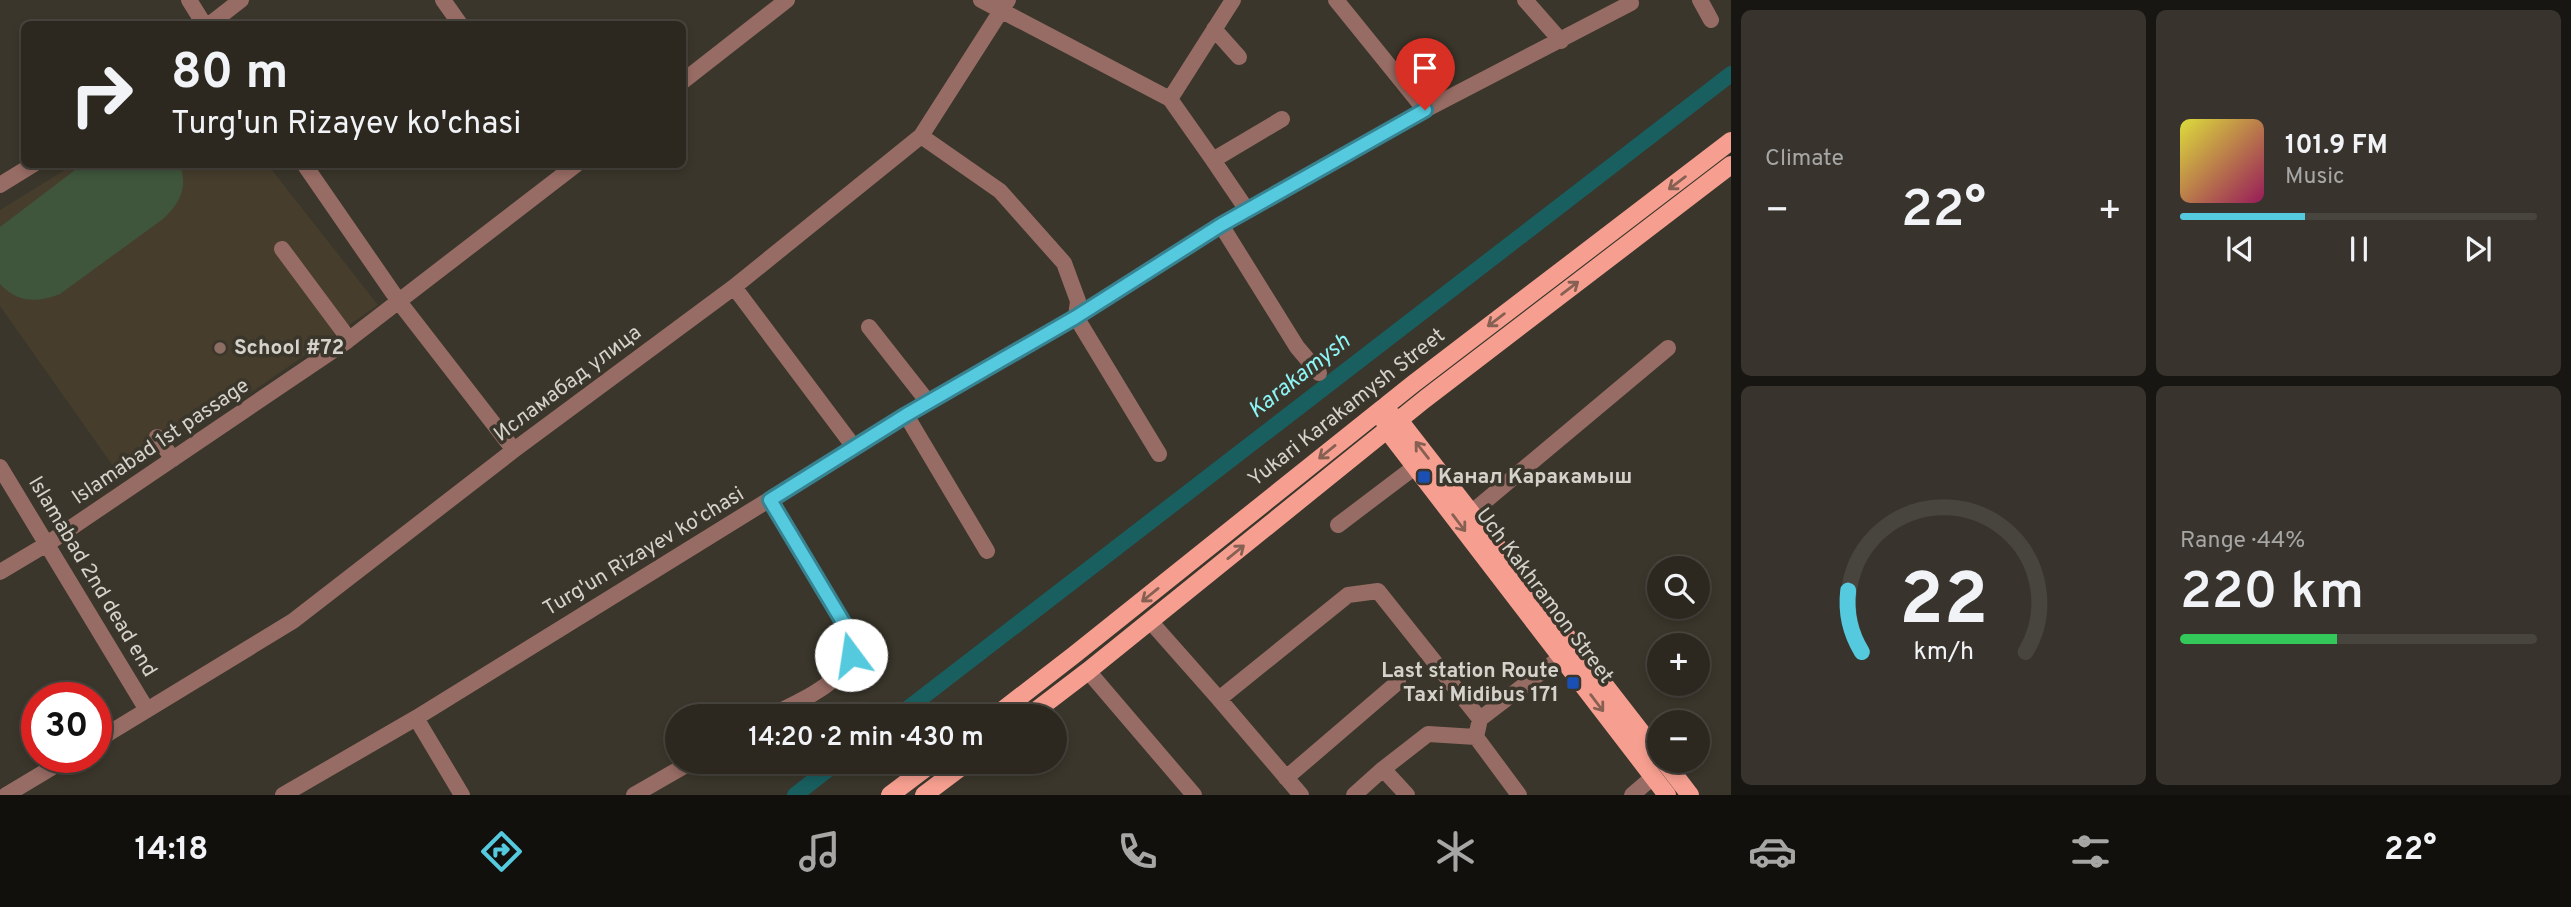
<!DOCTYPE html>
<html lang="en">
<head>
<meta charset="utf-8">
<style>
	body { margin:0; font-family:Overpass,sans-serif; background:#38342d; color:#f1f3f6; height:100vh; display:flex; flex-direction:column; font-size:26px; white-space:nowrap }
	* { box-sizing:border-box; margin:0 }
	p { font-size:23px; color:#a6a6a5 }
	.icon { flex:none; width:38px; height:38px; fill:none; stroke:currentColor; stroke-width:2; stroke-linecap:round; stroke-linejoin:round }
	.map { position:relative; flex:1; overflow:hidden }
	.panel { display:flex; flex-direction:column; gap:10px; padding:10px; background:#181612; width:840px }
	.panel>* { flex:none }
	.top-card { position:absolute; left:21px; top:21px; width:665px; height:147px; border-radius:10px; box-shadow:0 4px 10px #0003,0 0 0 2px #48443e; background:#2c2820; color:#f1f3f6; overflow:hidden }
	.fabs { position:absolute; left:1647px; top:556px; display:grid; gap:14px }
	.fabs a { display:grid; place-items:center; width:63px; height:63px; border-radius:50%; background:#2c2820; box-shadow:0 4px 10px #0003,0 0 0 2px #48443e; font-size:35px }
	.speed { position:absolute; left:21px; top:682px; display:flex; gap:14px; font-size:35px; font-weight:700; text-align:center }
	.speed>* { display:grid; place-content:center; width:91px; height:91px; border-radius:50%; background:#2c2820; box-shadow:0 4px 10px #0003,0 0 0 2px #48443e; line-height:1 }
	.speed .limit { border:10px solid #d22; background:#fff; color:#111 }
	.pin { position:absolute; display:grid; place-items:center; width:60px; height:60px; color:#fff; margin:-72px -30px; border-radius:50% 50% 50% 0; rotate:-45deg; box-shadow:0 0 7px #0007 }
	.pin .icon { rotate:45deg }
	.me { position:absolute; width:77px; margin:-38px; rotate:346deg; stroke-linejoin:round; filter:drop-shadow(0 0 5px #0008) }
	.turn { display:flex; align-items:center; gap:24px; height:147px; padding:0 35px; font-size:32px }
	.turn .icon { width:91px; height:91px; stroke-width:2.5 }
	.turn b { display:block; font-size:49px; line-height:60px }
	.big { font-size:52px; font-weight:600; line-height:1.1 }
	.panel .widget { flex:1; display:flex; flex-direction:column; justify-content:center; gap:10px; min-width:0; padding:0 24px; border-radius:10px; background:#38342d }
	.panel .dial { align-items:center; gap:0 }
	.dial svg { height:182px; overflow:visible; fill:none; stroke:#48443e; stroke-width:7; stroke-linecap:round; text-anchor:middle }
	.dial text { fill:#f1f3f6; stroke:none }
	.song { display:flex; align-items:center; gap:21px }
	.cover { width:84px; height:84px; border-radius:10px; background:linear-gradient(135deg,hsl(60 70% 55%),hsl(330 70% 35%)) }
	.played { height:7px; border-radius:4px; background:linear-gradient(90deg,#55cadf 35%,#48443e 35%) }
	.keys { display:flex; justify-content:space-around; direction:ltr }
	.heat { display:flex; justify-content:space-between; align-items:center; font-size:38px; direction:ltr }
	.charge { height:10px; border-radius:5px; background:linear-gradient(90deg,#34c759 44%,#48443e 0) }
	.panel .tiles { flex:1; display:grid; gap:10px; grid-template-columns:repeat(2,1fr) }
	.trip { position:absolute; left:665px; top:704px; width:402px; height:70px; border-radius:35px; background:#2c2820; box-shadow:0 4px 10px #0003,0 0 0 2px #48443e; font-weight:600; line-height:70px; text-align:center }
	.tab-bar { display:flex; height:112px; justify-content:space-around; align-items:center; background:#12100d; color:#a6a6a5 }
	.tab-bar .icon { width:49px; height:49px }
	.tab-bar .on { color:#55cadf }
	.tab-bar b { font-size:32px; color:#f1f3f6 }
	main { display:flex; flex:1; min-height:0 }
	.map>svg:first-child { display:block }
	.education { fill:#463d2c }
	.green { fill:#3f563c }
	.lines { fill:none; stroke-linecap:round; stroke-linejoin:round }
	.canal { stroke:#195f60; stroke-width:16 }
	.minor { stroke:#976c64; stroke-width:16 }
	.major { stroke:#f69f90; stroke-width:18 }
	.oneway { stroke:#856053 }
	.route-casing { stroke:#378391; stroke-width:18 }
	.route { stroke:#55cadf; stroke-width:12 }
	.education-dot { fill:#8d6e63; stroke:#3a362b; stroke-width:2.5 }
	.transit-dot { fill:#1a4fb4; stroke:#3a362b; stroke-width:2.5 }
	.labels { text-anchor:middle; dominant-baseline:central; stroke-width:7; stroke-linejoin:round; paint-order:stroke }
	.poi-label { font-size:21px; font-weight:bold; fill:#d4d2cb; stroke:#3a362b; text-anchor:start }
	.street-label { font-size:21px; fill:#d4d2cb; stroke:#3a362b }
	.water-label { font-size:23px; font-style:italic; fill:#8df5f6; stroke:#3a362b }
</style>
</head>
<body>
<main>
<div class="map">
<svg width="1731" height="795" viewBox="0 0 1731 795">
	<rect width="100%" height="100%" fill="#3a362b"/>
	<path class="education" d="M 73,165 L 268,165 L 378,305 L 256,389 L 120,476 L 0,306 L 0,210 Z"/>
	<path class="green" d="M 83,164 L 180,165 C 188,188 180,203 163,219 L 60,294 C 37,303 18,303 0,284 L 0,227 Z"/>
	<g class="lines">
		<path class="canal" d="M 898,716 L 1731,74
			M 795,795 L 839,761"/>
		<path class="minor" d="M 189,0 L 204,24
			M 443,0 L 460,24
			M 981,0 L 1170,99 L 1213,160
			M 1336,0 L 1425,110
			M 1525,0 L 1561,41
			M 1700,0 L 1711,20
			M 210,24 L 241,0
			M 1214,29 L 1239,57
			M 682,82 L 787,0
			M 1170,99 L 1233,0
			M 921,136 L 1000,191 L 1064,263 L 1078,301 L 1076,317 L 1159,454
			M 304,164 L 400,303 L 514,450
			M 0,185 L 34,164
			M 1247,210 L 1213,160 L 1282,119
			M 1221,225 L 1297,347 L 1319,373
			M 282,249 L 343,331 L 347,341
			M 734,287 L 854,447
			M 869,327 L 928,402
			M 906,415 L 987,551
			M 157,437 L 173,459
			M 0,467 L 147,710
			M 770,500 L 849,632 C 864,677 803,698 771,716
			M 1471,513 L 1668,348
			M 1338,525 L 1416,466
			M 0,572 L 47,544 L 347,341 L 577,164
			M 1150,621 L 1219,699
			M 1088,671 L 1194,795
			M 416,718 L 462,795
			M 96,741 L 293,621 L 514,450 L 734,287 L 921,136 L 1008,0
			M 1383,769 L 1407,795
			M 1286,778 L 1398,682
			M 6,795 L 68,758
			M 283,795 L 416,718 L 906,415 L 1076,317 L 1221,225 L 1425,110 L 1631,3
			M 634,795 L 693,761
			M 1301,795 L 1219,699 L 1348,595 L 1378,591 L 1480,719
			M 1354,795 L 1383,769 L 1428,734 L 1476,737
			M 1519,795 L 1476,737 L 1480,719 L 1561,657
			M 1632,795 L 1653,777"/>
		<path class="major" d="M 1390,414 L 1399,420 L 1659,755
			M 1384,419 L 1387,430 L 1667,795
			M 995,716 L 1074,655 L 1413,384 L 1731,141
			M 1029,716 L 1088,671 L 1425,399 L 1731,165
			M 1664,761 L 1690,795
			M 890,795 L 935,761
			M 924,795 L 969,761"/>
	</g>
	<defs><path id="oneway-shaft" d="M-6 0H5M1.5-3L5.5 0L1.5 3" fill="none" stroke-width="1.6" stroke-linecap="round" stroke-linejoin="round" transform="scale(1.75)"/></defs>
	<g class="oneway">
		<use href="#oneway-shaft" transform="translate(1677 183) rotate(143)"/>
		<use href="#oneway-shaft" transform="translate(1570 288) rotate(-37)"/>
		<use href="#oneway-shaft" transform="translate(1496 320) rotate(143)"/>
		<use href="#oneway-shaft" transform="translate(1422 450) rotate(-128)"/>
		<use href="#oneway-shaft" transform="translate(1327 452) rotate(141)"/>
		<use href="#oneway-shaft" transform="translate(1459 523) rotate(53)"/>
		<use href="#oneway-shaft" transform="translate(1236 552) rotate(-39)"/>
		<use href="#oneway-shaft" transform="translate(1150 595) rotate(141)"/>
		<use href="#oneway-shaft" transform="translate(1597 703) rotate(53)"/>
	</g>
	<g class="lines">
		<defs>
			<path id="route" d="M 851,655 L 852,643 L 849,632 L 770,500 L 906,415 L 1076,317 L 1221,225 L 1425,110"/>
		</defs>
		<use href="#route" class="route-casing"/>
		<use href="#route" class="route"/>
	</g>
	<circle class="education-dot" cx="220" cy="348" r="7"/>
	<g class="transit-dot">
		<rect x="1417" y="470" width="14" height="14" rx="3.5"/>
		<rect x="1566" y="676" width="14" height="14" rx="3.5"/>
	</g>
	<g class="labels">
		<g class="poi-label">
			<text x="234" y="348">School #72</text>
			<text x="1438" y="477">Канал Каракамыш</text>
			<text x="1559" y="671" text-anchor="end">Last station Route<tspan x="1559" dy="24">Taxi Midibus 171</tspan></text>
		</g>
		<g class="street-label">
			<text transform="translate(568 384) rotate(-37)">Исламабад улица</text>
			<text transform="translate(1347 408) rotate(-38)">Yukari Karakamysh Street</text>
			<text transform="translate(161 442) rotate(-34)">Islamabad 1st passage</text>
			<text transform="translate(644 552) rotate(-31)">Turg'un Rizayev ko'chasi</text>
			<text transform="translate(92 577) rotate(59)">Islamabad 2nd dead end</text>
			<text transform="translate(1544 596) rotate(53)">Uch Kakhramon Street</text>
		</g>
		<g class="water-label">
			<text transform="translate(1300 377) rotate(-38)">Karakamysh</text>
		</g>
	</g>
</svg>
<div class="fabs">
<a><svg class="icon" aria-label="search" viewBox="0 0 24 24"><circle cx="10" cy="10" r="6"/><path d="M15 15l6 6"/></svg></a>
<a>+</a>
<a>−</a>
</div>
<div class="speed"><div class="limit">30</div></div>
<div class="pin" style="left:1425px;top:110px;background:#d93025"><svg class="icon" aria-label="arrive" viewBox="0 0 24 24"><path d="M6 21V4h12l-3 4 3 4H6"/></svg></div>
<svg class="me" style="left:851px;top:655px" viewBox="-20 -20 40 40"><circle r="19" fill="#fff"/><path d="M0-13L10 11 0 6-10 11z" fill="#55cadf"/></svg>
<div class="trip">14:20 · 2 min · 430 m</div>
<div class="top-card">
<div class="turn"><svg class="icon" aria-label="right" viewBox="0 0 24 24"><path d="M7 20v-9h11M14 6l5 5-5 5"/></svg><div><b>80 m</b>Turg'un Rizayev ko'chasi</div></div>
</div>
</div>
<section class="panel">
<div class="tiles">
<div class="widget"><p>Climate</p>
<div class="heat"><a>−</a><b class="big">22°</b><a>+</a></div>
</div>
<div class="widget">
<div class="song"><i class="cover"></i><div><b>101.9 FM</b><p>Music</p></div></div>
<div class="played"></div>
<div class="keys"><svg class="icon" aria-label="previous" viewBox="0 0 24 24"><path d="M18 5L8 12l10 7zM5 5v14"/></svg><svg class="icon" aria-label="pause" viewBox="0 0 24 24"><path d="M8 5v14M16 5v14"/></svg><svg class="icon" aria-label="next" viewBox="0 0 24 24"><path d="M6 5l10 7-10 7zM19 5v14"/></svg></div>
</div>
<div class="widget dial"><svg viewBox="0 0 100 80">
<path d="M14 69A42 42 0 1 1 86 69"/>
<path d="M14 69A42 42 0 0 1 8 42" stroke="#55cadf"/>
<text x="50" y="56" font-size="32" font-weight="700">22</text>
<text x="50" y="72" font-size="11">km/h</text>
</svg></div>
<div class="widget"><p>Range · 44%</p><b class="big">220 km</b><div class="charge"></div></div>
</div>
</section>
</main>
<nav class="tab-bar">
<b>14:18</b>
<svg class="icon on" aria-label="directions" viewBox="0 0 24 24"><path d="M12 3l9 9-9 9-9-9zM9 14v-3h6M13 9l2 2-2 2"/></svg>
<svg class="icon" aria-label="music" viewBox="0 0 24 24"><path d="M9 18V5l10-2v13"/><circle cx="6" cy="18" r="3"/><circle cx="16" cy="16" r="3"/></svg>
<svg class="icon" aria-label="phone" viewBox="0 0 24 24"><path d="M5 4h4l2 5-3 2q2 4 5 5l2-3 5 2v4C11 20 4 13 5 4z"/></svg>
<svg class="icon" aria-label="climate" viewBox="0 0 24 24"><path d="M12 3v18M4 7l16 10M4 17L20 7"/></svg>
<svg class="icon" aria-label="car" viewBox="0 0 24 24"><path d="M5 17H2v-5l4-1 3-4h7l3 4 3 1v5h-3M9 17h6M6 11h13"/><circle cx="7" cy="17" r="2"/><circle cx="17" cy="17" r="2"/></svg>
<svg class="icon" aria-label="filters" viewBox="0 0 24 24"><path d="M4 7h16M4 17h16"/><circle cx="9" cy="7" r="2"/><circle cx="15" cy="17" r="2"/></svg>
<b>22°</b>
</nav>
</body>
</html>
